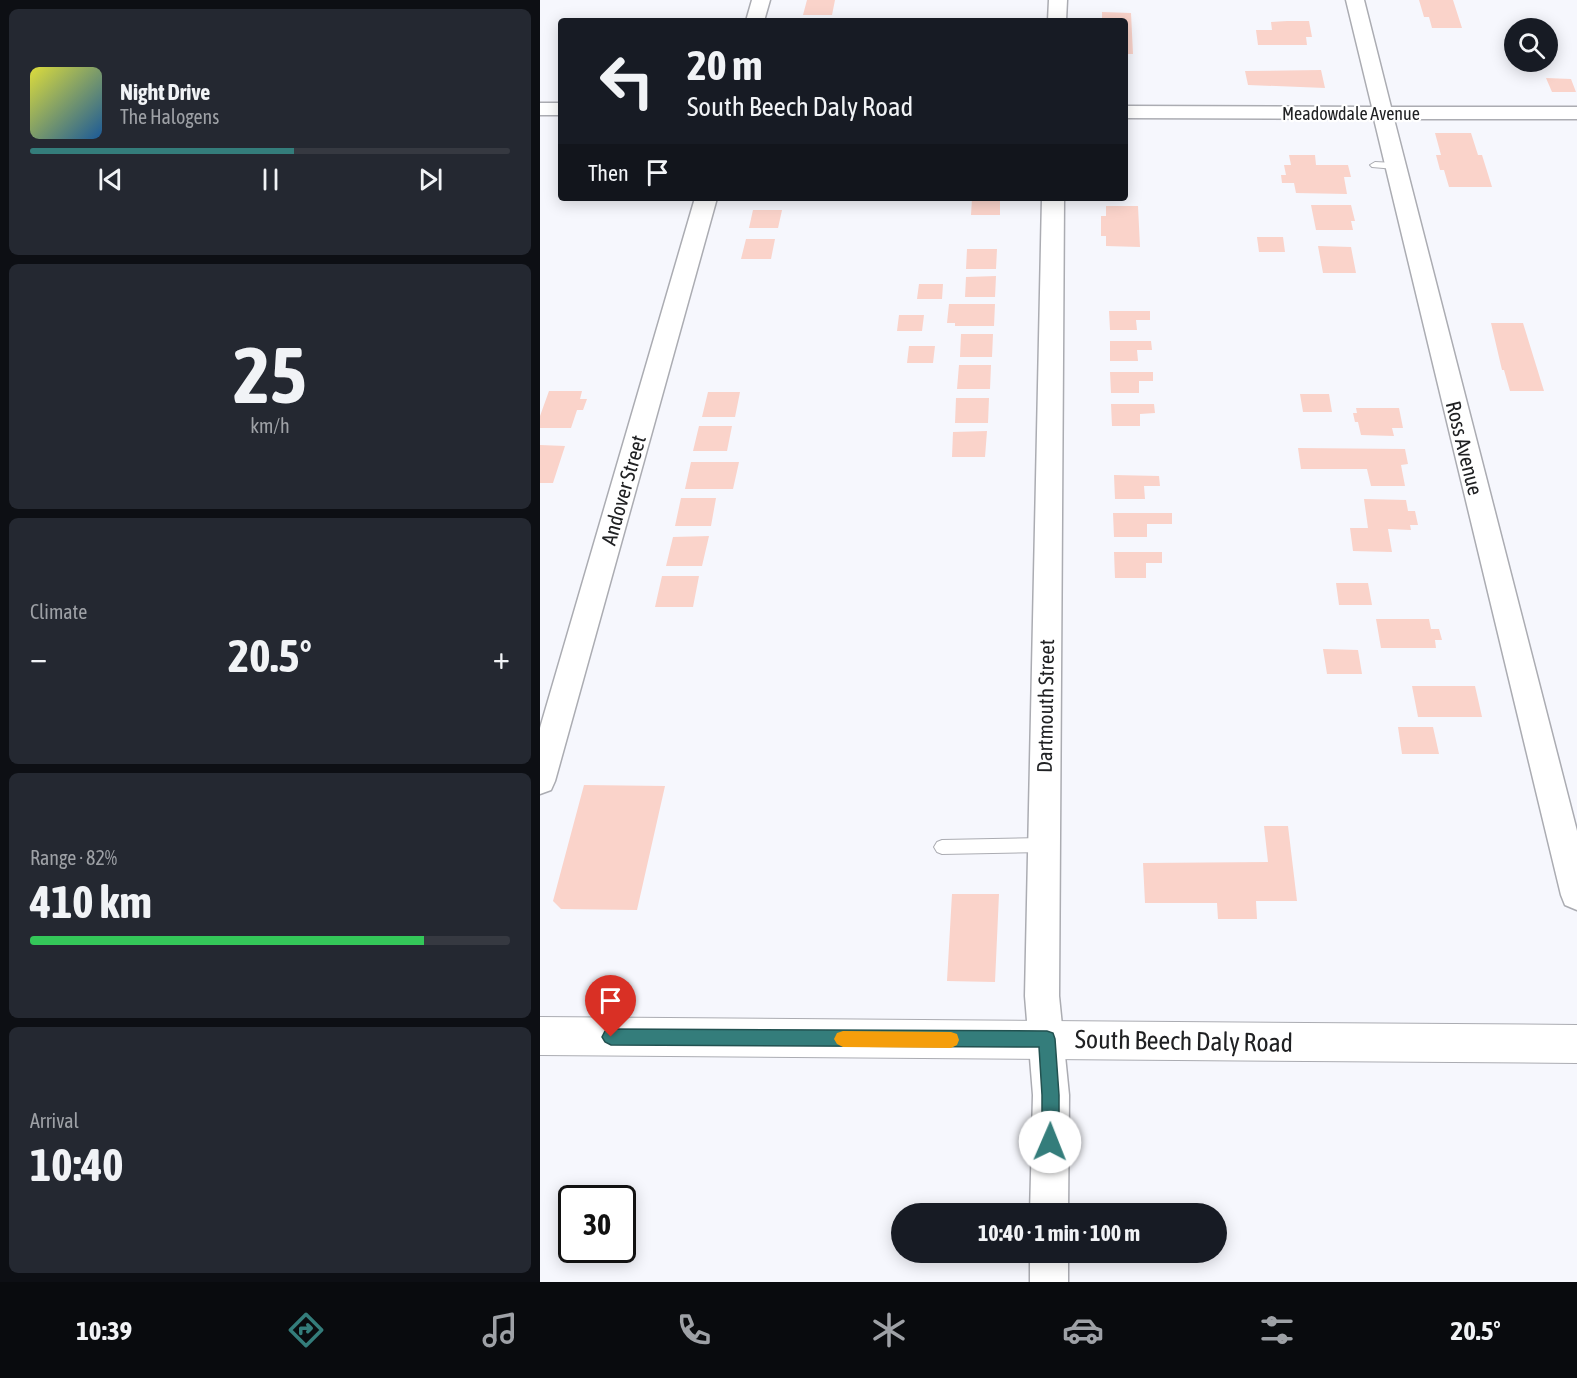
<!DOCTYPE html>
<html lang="en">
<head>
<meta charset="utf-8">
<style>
	body { margin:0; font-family:"Asap Condensed",sans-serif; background:#242831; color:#f1f3f6; height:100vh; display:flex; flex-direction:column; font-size:22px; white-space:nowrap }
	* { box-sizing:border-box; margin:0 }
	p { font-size:20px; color:#9ea1a6 }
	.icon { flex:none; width:33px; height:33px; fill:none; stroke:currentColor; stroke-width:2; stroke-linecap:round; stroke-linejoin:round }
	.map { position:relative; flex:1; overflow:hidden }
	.side { display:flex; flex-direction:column; gap:9px; padding:9px; background:#0d0f14; width:540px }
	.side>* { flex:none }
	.guide { position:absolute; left:18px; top:18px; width:570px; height:183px; border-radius:6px; box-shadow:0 3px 15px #0003; background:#171b24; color:#f1f3f6; overflow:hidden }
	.buttons { position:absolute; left:964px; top:18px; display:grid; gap:12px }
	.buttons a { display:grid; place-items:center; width:54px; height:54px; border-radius:50%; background:#171b24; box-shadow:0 3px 15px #0003; font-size:30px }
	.speed { position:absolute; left:18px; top:1185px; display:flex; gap:12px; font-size:30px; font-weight:700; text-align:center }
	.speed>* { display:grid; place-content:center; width:78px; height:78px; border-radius:50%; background:#171b24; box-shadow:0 3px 15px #0003; line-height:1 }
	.speed .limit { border:3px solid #111; border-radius:9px; background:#fff; color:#111 }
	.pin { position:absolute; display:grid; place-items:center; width:51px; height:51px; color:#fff; margin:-62px -26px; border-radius:50% 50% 50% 0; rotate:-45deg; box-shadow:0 0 6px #0007 }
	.pin .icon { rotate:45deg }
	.me { position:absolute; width:66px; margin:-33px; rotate:1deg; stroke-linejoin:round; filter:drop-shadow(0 0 4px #0008) }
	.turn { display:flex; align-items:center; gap:21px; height:126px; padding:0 30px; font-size:27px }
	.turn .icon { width:78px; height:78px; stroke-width:2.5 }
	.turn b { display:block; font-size:42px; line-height:51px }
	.then { display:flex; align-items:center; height:57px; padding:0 30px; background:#0003; gap:12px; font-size:22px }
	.big { font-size:45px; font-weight:700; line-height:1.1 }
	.side .widget { flex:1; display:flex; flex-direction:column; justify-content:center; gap:9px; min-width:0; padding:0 21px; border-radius:9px; background:#242831 }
	.side .dial { align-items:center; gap:0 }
	.dial b { font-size:78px; line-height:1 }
	.song { display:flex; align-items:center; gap:18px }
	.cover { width:72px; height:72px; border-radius:9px; background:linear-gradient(135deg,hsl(60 70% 55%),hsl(210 70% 35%)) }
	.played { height:6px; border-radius:3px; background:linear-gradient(90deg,#347d7b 55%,#363941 55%) }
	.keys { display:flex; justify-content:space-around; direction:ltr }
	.heat { display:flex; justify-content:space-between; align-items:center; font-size:33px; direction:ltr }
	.charge { height:9px; border-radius:4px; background:linear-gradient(90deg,#34c759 82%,#363941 0) }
	.trip { position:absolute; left:351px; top:1203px; width:336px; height:60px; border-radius:30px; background:#171b24; box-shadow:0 3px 15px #0003; font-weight:700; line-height:60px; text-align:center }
	.tab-bar { display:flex; height:96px; justify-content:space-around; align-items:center; background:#090b0e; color:#9ea1a6 }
	.tab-bar .icon { width:42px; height:42px }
	.tab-bar .selected { color:#347d7b }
	.tab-bar b { font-size:27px; color:#f1f3f6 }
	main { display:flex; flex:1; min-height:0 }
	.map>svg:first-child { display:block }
	.building { fill:#fad3ca }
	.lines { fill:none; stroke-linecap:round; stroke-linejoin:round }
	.lane-casing { stroke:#abacb2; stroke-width:2 }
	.street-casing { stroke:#abacb2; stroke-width:3 }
	.secondary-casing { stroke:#abacb2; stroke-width:2 }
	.lane { fill:#fff; fill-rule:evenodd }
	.street { fill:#fff; fill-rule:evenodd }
	.secondary { fill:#fff; fill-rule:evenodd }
	.route { fill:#347d7b; stroke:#225150; stroke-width:1.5 }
	.slow { fill:#f59e0b }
	.labels { text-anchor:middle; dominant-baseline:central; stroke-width:4.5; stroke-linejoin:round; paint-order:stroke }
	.far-street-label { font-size:18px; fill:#202123; stroke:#fff }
	.street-label { font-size:21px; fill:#202123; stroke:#fff }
	.near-street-label { font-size:26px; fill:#202123; stroke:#fff }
</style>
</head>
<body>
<main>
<section class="side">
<div class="widget">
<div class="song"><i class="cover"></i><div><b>Night Drive</b><p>The Halogens</p></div></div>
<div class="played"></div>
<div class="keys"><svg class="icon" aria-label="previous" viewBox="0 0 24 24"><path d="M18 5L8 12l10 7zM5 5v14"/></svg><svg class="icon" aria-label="pause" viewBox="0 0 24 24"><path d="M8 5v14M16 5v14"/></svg><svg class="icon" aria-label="next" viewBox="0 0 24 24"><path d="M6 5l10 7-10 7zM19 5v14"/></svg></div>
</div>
<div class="widget dial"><b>25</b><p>km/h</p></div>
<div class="widget"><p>Climate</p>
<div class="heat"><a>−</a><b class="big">20.5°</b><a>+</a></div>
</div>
<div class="widget"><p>Range · 82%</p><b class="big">410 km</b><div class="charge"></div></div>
<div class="widget"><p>Arrival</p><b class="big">10:40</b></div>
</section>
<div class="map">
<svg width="1037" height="1282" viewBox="0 0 1037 1282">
	<rect width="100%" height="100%" fill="#f6f7fd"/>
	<path class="building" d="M 267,0 L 295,0 L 292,15 L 263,15 Z
		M 879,0 L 913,0 L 922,28 L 892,28 L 889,17 L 884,17 Z
		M 562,12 L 591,13 L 593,54 L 585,54 L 585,21 L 562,21 Z
		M 747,21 L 769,21 L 772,37 L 766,37 L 767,45 L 718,45 L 716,30 L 732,30 L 731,22 Z
		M 781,70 L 785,88 L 708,85 L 705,71 Z
		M 1006,78 L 1031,79 L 1036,92 L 1012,92 Z
		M 895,133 L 931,133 L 938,155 L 942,155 L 952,187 L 909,187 L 904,170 L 900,170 L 896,155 L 901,155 Z
		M 749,155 L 775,155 L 776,165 L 808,165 L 811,177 L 804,177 L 807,194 L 756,193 L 754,183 L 742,183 L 741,175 L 746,175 L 744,165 L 751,165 Z
		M 432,198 L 460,198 L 460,215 L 431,215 Z
		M 771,205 L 811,205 L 815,221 L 811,221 L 813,230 L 776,230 Z
		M 566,206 L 598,206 L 600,247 L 566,246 L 566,236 L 561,236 L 561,216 L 566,216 Z
		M 213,210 L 242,210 L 238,228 L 209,228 Z
		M 717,237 L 743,237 L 745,252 L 719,252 Z
		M 206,239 L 235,239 L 231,259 L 201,259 Z
		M 778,246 L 811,247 L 816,273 L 783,273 Z
		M 427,249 L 457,249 L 456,269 L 426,269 Z
		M 456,276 L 455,297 L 425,297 L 426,277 Z
		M 379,284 L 403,284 L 402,299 L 377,299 Z
		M 409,304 L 455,304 L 454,326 L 415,326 L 415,323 L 407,323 Z
		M 569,311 L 610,311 L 610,320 L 596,320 L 597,330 L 570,330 Z
		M 359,315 L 384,315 L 382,331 L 357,331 Z
		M 951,323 L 983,323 L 1004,391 L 970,391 L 964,370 L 962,370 Z
		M 421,334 L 453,334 L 452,357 L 420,357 Z
		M 570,341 L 611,341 L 612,350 L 597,350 L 598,361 L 570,361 Z
		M 369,346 L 395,346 L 393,363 L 367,363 Z
		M 419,365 L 451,365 L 450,389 L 417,389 Z
		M 570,372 L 613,372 L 613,381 L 599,381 L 599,393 L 571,393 Z
		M 9,391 L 42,391 L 40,399 L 47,399 L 43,410 L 37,410 L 31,428 L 0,428 L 0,416 Z
		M 168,392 L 200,392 L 195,417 L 162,417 Z
		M 760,394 L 789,394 L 792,412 L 763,412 Z
		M 416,398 L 449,398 L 448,423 L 415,423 Z
		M 571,404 L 614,404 L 615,413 L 600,414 L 600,426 L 572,426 Z
		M 816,408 L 859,408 L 863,428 L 852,428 L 854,436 L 821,435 L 818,422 L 815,422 L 813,413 L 817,413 Z
		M 159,426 L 192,426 L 187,451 L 153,451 Z
		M 447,431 L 445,457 L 412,457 L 413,432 Z
		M 0,445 L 25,446 L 13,483 L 0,483 Z
		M 758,448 L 865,449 L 868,464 L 861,465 L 865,486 L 831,486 L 827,469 L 761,469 Z
		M 151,462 L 199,462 L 193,489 L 145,489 Z
		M 574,475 L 619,476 L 620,486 L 604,486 L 605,499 L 575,499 Z
		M 141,498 L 176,498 L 171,526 L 135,526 Z
		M 824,499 L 866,500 L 868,511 L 875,511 L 878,525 L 870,525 L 871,530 L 848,529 L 852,552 L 813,551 L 810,528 L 828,528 Z
		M 573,513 L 632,513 L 632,524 L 607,524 L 607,537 L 574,537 Z
		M 169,536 L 162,566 L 126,566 L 133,537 Z
		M 574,552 L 622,552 L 622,563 L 606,563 L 606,578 L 575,578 Z
		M 122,576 L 159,576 L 153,607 L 115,607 Z
		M 796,583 L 828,583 L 832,605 L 799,605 Z
		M 836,619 L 889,619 L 891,629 L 899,629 L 902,640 L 895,640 L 896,648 L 841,648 Z
		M 783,649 L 818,650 L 822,674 L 787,674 Z
		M 872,686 L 935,686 L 942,717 L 878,717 Z
		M 858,727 L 893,727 L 899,754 L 862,754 Z
		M 44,785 L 125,786 L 97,910 L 21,909 L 13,901 Z
		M 724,826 L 748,826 L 757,901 L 716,901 L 717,919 L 678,919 L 677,903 L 605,903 L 603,863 L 728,862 Z
		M 412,894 L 459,894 L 455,982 L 407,981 Z"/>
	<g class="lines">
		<defs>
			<path id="lane" d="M 835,162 L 855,163 L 860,166 L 855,169 L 832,167 L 830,165 Z
				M 504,838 L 509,840 L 512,845 L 509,850 L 504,852 L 402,854 L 397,852 L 394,847 L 397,842 L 402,840 Z"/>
			<path id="street" d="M 212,0 L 230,0 L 224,21 L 206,21 Z
				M 509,0 L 527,0 L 526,21 L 508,21 Z
				M 806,0 L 824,0 L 851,107 L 1037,107 L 1037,119 L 854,119 L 1037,831 L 1037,910 L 1025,905 L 1021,895 L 834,119 L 585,118 L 585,106 L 832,107 Z
				M 0,103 L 21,103 L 21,115 L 0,115 Z
				M 155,198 L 177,198 L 15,781 L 11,790 L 0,794 L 0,728 Z
				M 502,198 L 524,198 L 519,996 L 529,1095 L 528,1214 L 490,1214 L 493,1095 L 485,996 Z
				M 490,1252 L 528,1252 L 528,1282 L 490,1282 Z"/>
			<path id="secondary" d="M 0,1017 L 1037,1025 L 1037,1063 L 0,1055 Z"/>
		</defs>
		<use href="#lane" class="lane-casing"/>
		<use href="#street" class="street-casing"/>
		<use href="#secondary" class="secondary-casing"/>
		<use href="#lane" class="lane"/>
		<use href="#street" class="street"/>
		<use href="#secondary" class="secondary"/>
	</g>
	<path class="route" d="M 71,1029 L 507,1031 L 513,1033 L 515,1039 L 519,1095 L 519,1142 L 517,1149 L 510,1151 L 504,1149 L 502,1142 L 502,1095 L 499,1047 L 71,1045 L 65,1042 L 62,1037 L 65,1031 Z"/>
	<path class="slow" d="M 303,1031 L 411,1032 L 417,1034 L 419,1040 L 417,1045 L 411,1048 L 303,1047 L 297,1044 L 294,1039 L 297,1033 Z"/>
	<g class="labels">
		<g class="far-street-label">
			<text x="811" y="113">Meadowdale Avenue</text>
		</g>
		<g class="street-label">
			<text transform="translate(925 448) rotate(76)">Ross Avenue</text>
			<text transform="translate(83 490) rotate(-74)">Andover Street</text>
			<text transform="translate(505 706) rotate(-89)">Dartmouth Street</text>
		</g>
		<g class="near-street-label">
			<text transform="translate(644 1041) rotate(1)">South Beech Daly Road</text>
		</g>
	</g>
</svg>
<div class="buttons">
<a><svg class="icon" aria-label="search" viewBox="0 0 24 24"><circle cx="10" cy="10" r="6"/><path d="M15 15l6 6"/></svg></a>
</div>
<div class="speed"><div class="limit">30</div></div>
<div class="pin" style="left:71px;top:1037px;background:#d93025"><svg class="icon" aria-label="arrive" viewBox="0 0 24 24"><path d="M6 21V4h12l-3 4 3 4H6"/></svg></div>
<svg class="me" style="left:510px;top:1142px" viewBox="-20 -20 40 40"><circle r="19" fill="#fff"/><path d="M0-13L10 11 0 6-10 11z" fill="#347d7b"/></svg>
<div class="trip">10:40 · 1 min · 100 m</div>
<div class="guide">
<div class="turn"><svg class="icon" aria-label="left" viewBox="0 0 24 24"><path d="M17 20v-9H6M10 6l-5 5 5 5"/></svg><div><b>20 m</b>South Beech Daly Road</div></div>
<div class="then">Then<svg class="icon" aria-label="arrive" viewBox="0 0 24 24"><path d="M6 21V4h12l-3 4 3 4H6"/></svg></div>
</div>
</div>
</main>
<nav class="tab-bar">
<b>10:39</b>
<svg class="icon selected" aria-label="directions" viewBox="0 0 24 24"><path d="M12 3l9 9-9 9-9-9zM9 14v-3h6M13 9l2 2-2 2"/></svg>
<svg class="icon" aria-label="music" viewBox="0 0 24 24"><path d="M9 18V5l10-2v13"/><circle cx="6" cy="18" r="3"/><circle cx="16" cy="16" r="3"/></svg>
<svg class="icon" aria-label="phone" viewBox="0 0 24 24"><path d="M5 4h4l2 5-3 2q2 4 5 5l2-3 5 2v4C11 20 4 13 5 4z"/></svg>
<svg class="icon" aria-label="climate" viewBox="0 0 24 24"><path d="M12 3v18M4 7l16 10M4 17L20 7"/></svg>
<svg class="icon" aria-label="car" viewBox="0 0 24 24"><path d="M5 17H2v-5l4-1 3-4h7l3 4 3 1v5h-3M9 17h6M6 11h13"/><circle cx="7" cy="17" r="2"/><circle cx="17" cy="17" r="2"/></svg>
<svg class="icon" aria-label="filters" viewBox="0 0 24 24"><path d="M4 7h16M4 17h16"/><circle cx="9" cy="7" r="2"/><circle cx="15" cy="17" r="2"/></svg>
<b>20.5°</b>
</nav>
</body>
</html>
